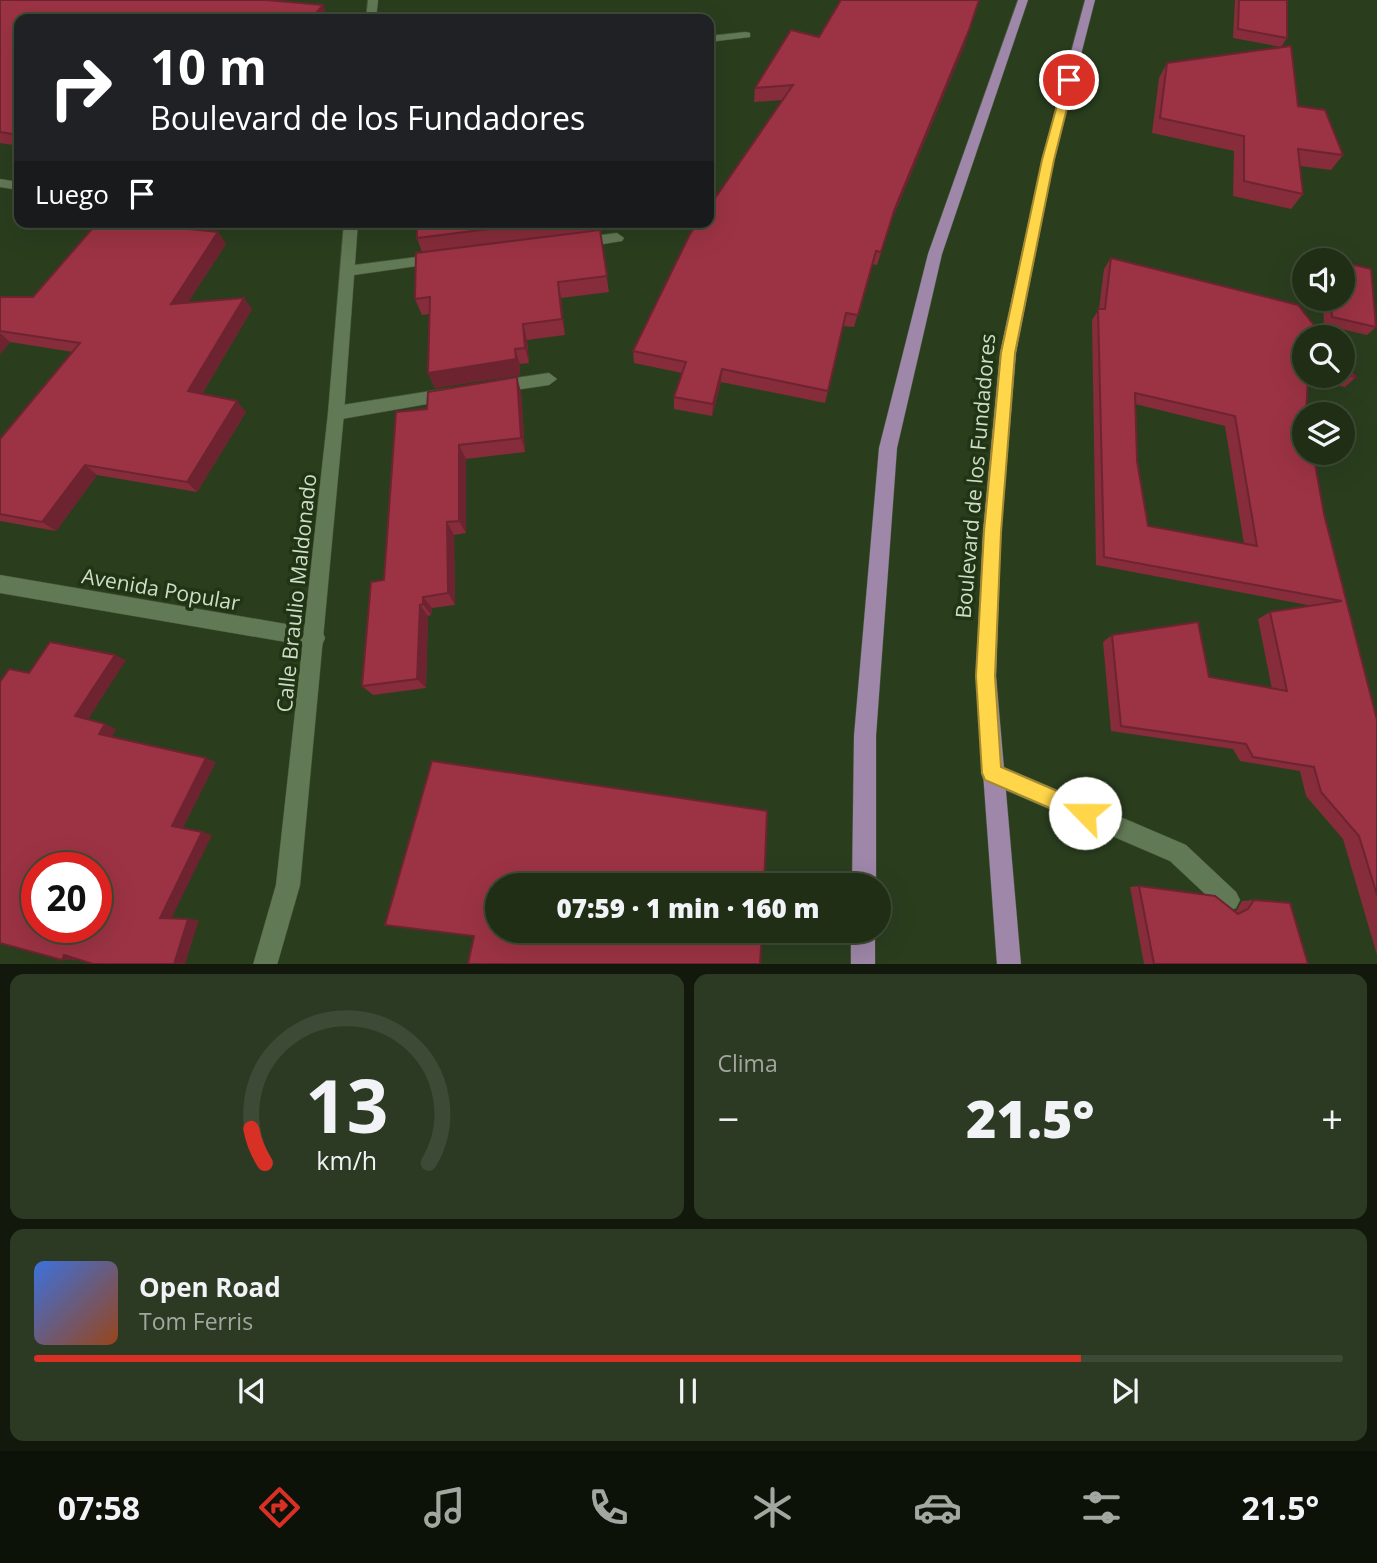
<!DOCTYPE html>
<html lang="es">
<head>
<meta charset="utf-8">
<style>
	body { margin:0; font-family:"Open Sans",sans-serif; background:#2d3a23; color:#f1f3f6; height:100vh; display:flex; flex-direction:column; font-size:26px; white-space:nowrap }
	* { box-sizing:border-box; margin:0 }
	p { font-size:23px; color:#a2a8a1 }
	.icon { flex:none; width:38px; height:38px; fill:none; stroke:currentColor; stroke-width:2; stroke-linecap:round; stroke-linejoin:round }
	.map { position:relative; height:964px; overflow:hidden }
	.drawer { display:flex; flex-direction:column; gap:10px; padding:10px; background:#12190c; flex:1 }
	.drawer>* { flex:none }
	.hud { position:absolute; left:14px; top:14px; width:700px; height:214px; border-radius:14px; box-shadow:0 7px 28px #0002,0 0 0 2px #3d4a35; background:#202124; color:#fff; overflow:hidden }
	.tools { position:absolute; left:1292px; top:248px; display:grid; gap:14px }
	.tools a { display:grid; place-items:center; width:63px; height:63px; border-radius:50%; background:#202e16; box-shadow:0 7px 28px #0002,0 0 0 2px #3d4a35; font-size:35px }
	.speed { position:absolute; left:21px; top:852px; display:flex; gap:14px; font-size:35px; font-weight:700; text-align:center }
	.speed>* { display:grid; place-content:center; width:91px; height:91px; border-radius:50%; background:#202e16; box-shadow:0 7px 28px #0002,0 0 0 2px #3d4a35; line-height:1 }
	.speed .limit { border:10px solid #d22; background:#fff; color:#111 }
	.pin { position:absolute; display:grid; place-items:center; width:60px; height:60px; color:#fff; margin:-30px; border:4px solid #fff; border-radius:50%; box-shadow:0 2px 7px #0007 }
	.me { position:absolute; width:77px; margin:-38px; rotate:293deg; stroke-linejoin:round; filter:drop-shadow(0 0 5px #0008) }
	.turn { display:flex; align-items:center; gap:24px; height:147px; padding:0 21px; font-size:32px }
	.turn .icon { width:91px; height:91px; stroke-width:2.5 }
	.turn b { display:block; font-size:49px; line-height:60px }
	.then { display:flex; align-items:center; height:66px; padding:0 21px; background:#0003; gap:14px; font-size:26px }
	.big { font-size:52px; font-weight:800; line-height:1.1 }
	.drawer .widget { flex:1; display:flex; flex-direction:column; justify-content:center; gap:10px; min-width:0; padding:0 24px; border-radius:14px; background:#2d3a23 }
	.drawer .dial { align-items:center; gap:0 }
	.dial svg { height:182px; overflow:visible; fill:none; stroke:#3d4a35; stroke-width:7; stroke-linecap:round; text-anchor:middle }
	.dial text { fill:#f1f3f6; stroke:none }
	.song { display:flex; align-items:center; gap:21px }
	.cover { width:84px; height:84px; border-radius:10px; background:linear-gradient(135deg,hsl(220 70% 55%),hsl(20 70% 35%)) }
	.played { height:7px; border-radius:4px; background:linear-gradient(90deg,#d93025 80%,#3d4a35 80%) }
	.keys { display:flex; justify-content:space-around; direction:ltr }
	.heat { display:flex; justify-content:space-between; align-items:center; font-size:38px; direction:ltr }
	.drawer .tiles { flex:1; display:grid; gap:10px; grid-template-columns:1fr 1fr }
	.widget:last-child { grid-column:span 2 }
	.trip { position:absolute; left:485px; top:873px; width:406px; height:70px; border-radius:35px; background:#202e16; box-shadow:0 7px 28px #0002,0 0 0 2px #3d4a35; font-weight:800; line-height:70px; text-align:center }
	.dock { display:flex; height:112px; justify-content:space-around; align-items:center; background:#0d1209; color:#a2a8a1 }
	.dock .icon { width:49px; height:49px }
	.dock .current { color:#d93025 }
	.dock b { font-size:32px; color:#f1f3f6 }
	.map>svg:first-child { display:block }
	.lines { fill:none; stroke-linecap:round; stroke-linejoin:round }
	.service-casing { stroke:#47583c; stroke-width:1 }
	.minor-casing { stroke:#47583c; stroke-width:1 }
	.tertiary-casing { stroke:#47583c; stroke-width:1 }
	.primary-casing { stroke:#47583c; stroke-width:1 }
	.service { fill:#627955; fill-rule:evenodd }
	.minor { fill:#627955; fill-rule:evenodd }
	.tertiary { fill:#627955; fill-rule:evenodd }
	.primary { fill:#9e87a8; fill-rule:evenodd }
	.wall { fill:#862c3a; fill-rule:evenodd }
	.shaded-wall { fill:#6d2430 }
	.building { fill:#9c3344; stroke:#6d2430; stroke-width:2; fill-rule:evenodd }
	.route { fill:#ffd54a; stroke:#a68a30; stroke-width:2 }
	.labels { text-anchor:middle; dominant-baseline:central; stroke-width:7; stroke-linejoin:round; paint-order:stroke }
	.street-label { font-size:21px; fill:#cfdcc8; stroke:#213414 }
</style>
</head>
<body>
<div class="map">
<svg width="1377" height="965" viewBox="0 0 1377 965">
	<rect width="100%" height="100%" fill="#2a3e1e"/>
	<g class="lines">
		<defs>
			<path id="service" d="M 992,762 L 1186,845 L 1236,892 L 1240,900 L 1236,908 L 1228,912 L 1220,908 L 1170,861 L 984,781 L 981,773 L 984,765 Z"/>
			<path id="minor" d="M 746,32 L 750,33 L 750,37 L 709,42 L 709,36 Z
				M 0,179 L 19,182 L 19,190 L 0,187 Z
				M 327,222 L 357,222 L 358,224 L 351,229 L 334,227 Z
				M 617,233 L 624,238 L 622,241 L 579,248 L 572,243 L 579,238 Z
				M 440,254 L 445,256 L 445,262 L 347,276 L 340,271 L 347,266 Z
				M 549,373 L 557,379 L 549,385 L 495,393 L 487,387 L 495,381 Z
				M 450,388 L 458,394 L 450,400 L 336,420 L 330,418 L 328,413 L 330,408 L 336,406 Z
				M 0,575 L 315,629 L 322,631 L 325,638 L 322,645 L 315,647 L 0,593 Z"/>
			<path id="tertiary" d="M 368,0 L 378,0 L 376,19 L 366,19 Z
				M 344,222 L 358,222 L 344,413 L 300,885 L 277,965 L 253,965 L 276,885 L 328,413 Z"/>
			<path id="primary" d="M 1018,0 L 1028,0 L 942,254 L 897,448 L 876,736 L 876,886 L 852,886 L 854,736 L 879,448 L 928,254 Z
				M 1085,0 L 1095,0 L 1054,160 L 1016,353 L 1001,532 L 996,676 L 1021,965 L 997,965 L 976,676 L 983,532 L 1000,353 L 1042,160 Z
				M 851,931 L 875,931 L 875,965 L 851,965 Z"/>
		</defs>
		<use href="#service" class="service-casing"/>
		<use href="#minor" class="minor-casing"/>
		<use href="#tertiary" class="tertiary-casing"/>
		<use href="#primary" class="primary-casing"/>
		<use href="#service" class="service"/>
		<use href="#minor" class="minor"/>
		<use href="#tertiary" class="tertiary"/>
		<use href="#primary" class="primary"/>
	</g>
	<path class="wall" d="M 0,0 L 328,17 L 326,19 L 19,19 L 19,146 L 0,143 Z
		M 1235,0 L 1287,0 L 1287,38 L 1281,47 L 1233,38 Z
		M 819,37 L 965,44 L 891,222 L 877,265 L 872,264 L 854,327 L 843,326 L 825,403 L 721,382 L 712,416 L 674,409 L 674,397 L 682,373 L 634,363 L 633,351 L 783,100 L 754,102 L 755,88 Z
		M 1167,63 L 1298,106 L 1343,155 L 1331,170 L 1300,166 L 1303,194 L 1291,209 L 1233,196 L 1234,151 L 1152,133 L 1159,78 Z
		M 83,222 L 191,222 L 186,229 L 218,232 L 226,244 L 188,302 L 252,309 L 202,394 L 246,412 L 197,492 L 97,475 L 56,531 L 0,521 L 0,439 L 73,352 L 10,342 L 0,354 L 0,297 L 33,297 L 90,231 Z
		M 417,222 L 598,222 L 609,292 L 561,298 L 565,335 L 527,340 L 529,363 L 520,364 L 520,375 L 435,388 L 428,373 L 429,314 L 422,315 L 415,299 L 422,252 L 417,238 Z
		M 1111,258 L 1304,376 L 1342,376 L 1342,360 L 1356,377 L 1345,387 L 1307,379 L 1305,413 L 1324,514 L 1377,720 L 1377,955 L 1343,839 L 1306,796 L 1300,771 L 1240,761 L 1233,749 L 1111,731 L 1103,642 L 1112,635 L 1209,677 L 1272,689 L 1258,619 L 1270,612 L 1313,606 L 1096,565 L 1092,320 L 1099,309 L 1104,269 ZM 1135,404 L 1225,426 L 1244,544 L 1148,526 L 1137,461 Z
		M 1323,299 L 1342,299 L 1376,327 L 1367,335 L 1324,325 Z
		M 521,392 L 525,452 L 466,459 L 466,533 L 454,535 L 455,605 L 432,608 L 431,615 L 428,616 L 426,688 L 373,695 L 362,686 L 384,580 L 427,409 Z
		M 1139,886 L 1235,911 L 1237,910 L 1242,901 L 1254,900 L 1308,964 L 1144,964 L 1130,887 Z"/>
	<path class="shaded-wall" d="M 979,0 L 965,44 L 891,222 L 877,265 L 895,208 Z
		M 323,5 L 328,17 L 326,19 L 311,19 Z
		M 173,222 L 191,222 L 178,239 L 169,227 Z
		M 218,232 L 226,244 L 180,315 L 171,304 Z
		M 558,282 L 561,298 L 565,335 L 562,319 Z
		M 244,298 L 252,309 L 197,402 L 188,391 Z
		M 523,324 L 527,340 L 529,363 L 525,348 Z
		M 0,333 L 10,342 L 0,354 Z
		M 515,349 L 520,364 L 520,375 L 435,388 L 428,373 Z
		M 722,369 L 721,382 L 712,416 L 713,404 Z
		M 517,377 L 521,392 L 525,452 L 521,438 Z
		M 237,401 L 246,412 L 197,492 L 187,482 Z
		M 459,445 L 466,459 L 466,533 L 459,521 Z
		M 85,465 L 97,475 L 56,531 L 42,522 Z
		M 447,522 L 454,535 L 455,605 L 448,593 Z
		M 423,597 L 432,608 L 431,615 L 423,604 Z
		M 420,605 L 428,616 L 426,688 L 417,679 Z
		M 115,655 L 126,660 L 87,721 L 75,716 Z
		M 105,724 L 116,729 L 111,739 L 99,734 Z
		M 206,758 L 216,762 L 183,828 L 172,826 Z
		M 202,832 L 212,835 L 171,919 L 160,918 Z
		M 188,919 L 199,920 L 185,964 L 174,964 Z
		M 64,955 L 79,955 L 76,960 L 62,960 Z"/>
	<path class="building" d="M 0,0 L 266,0 L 323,5 L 311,19 L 19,19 L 19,135 L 0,132 Z
		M 841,0 L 979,0 L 969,30 L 895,208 L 881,252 L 876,251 L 858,315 L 846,313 L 828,391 L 722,369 L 713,404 L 674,397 L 686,362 L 633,351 L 690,234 L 698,222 L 709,222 L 709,207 L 793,85 L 755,88 L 791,30 L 819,37 Z
		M 1239,0 L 1287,0 L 1287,38 L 1238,29 Z
		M 1291,46 L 1298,106 L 1325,110 L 1343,155 L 1298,149 L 1303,194 L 1244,181 L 1244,136 L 1160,118 L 1167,63 Z
		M 98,222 L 173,222 L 169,227 L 218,232 L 171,304 L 244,298 L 188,391 L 237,401 L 187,482 L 85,465 L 42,522 L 0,514 L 0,439 L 80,343 L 0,331 L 0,297 L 33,297 Z
		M 417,222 L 545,222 L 417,238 Z
		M 600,230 L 607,276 L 558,282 L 562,319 L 523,324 L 525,348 L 515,349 L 516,359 L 428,373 L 430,297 L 415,299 L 416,253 Z
		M 1111,258 L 1298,305 L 1324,338 L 1304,338 L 1304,376 L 1308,376 L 1306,415 L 1304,415 L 1304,453 L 1313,453 L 1324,514 L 1377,720 L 1377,895 L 1359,836 L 1321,792 L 1314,767 L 1253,757 L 1246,744 L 1121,726 L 1112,635 L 1198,622 L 1209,677 L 1287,691 L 1270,612 L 1342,601 L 1104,557 L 1098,309 L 1105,309 ZM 1135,393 L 1235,416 L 1257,546 L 1148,526 L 1137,461 Z
		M 1342,262 L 1371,269 L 1376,327 L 1332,317 L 1331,299 L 1342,299 Z
		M 1342,360 L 1356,377 L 1342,374 Z
		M 517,377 L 521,438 L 459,445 L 459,521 L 447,522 L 448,593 L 423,597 L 423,604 L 420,605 L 417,679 L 362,686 L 371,582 L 384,580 L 396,412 L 427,409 L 428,392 Z
		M 50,642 L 115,655 L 75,716 L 105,724 L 99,734 L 206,758 L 172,826 L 202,832 L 160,918 L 188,919 L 174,964 L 93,964 L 64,955 L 62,960 L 0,943 L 0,682 L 9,669 L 29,673 ZM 37,868 L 96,868 L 96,928 L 37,928 Z
		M 432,761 L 767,811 L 764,886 L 497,886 L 497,931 L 762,931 L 760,964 L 468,964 L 474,936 L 385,925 Z
		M 1139,886 L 1215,896 L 1238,914 L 1248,909 L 1254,900 L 1290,903 L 1308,964 L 1154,964 Z"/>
	<path class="route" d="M 1069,77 L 1074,80 L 1054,160 L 1015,353 L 1001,532 L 995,676 L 1001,767 L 1092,806 L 1095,813 L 1092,820 L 1085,823 L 985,780 L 982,773 L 976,676 L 984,532 L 1001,353 L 1042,160 L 1064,80 Z"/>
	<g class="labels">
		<g class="street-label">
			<text transform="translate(975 476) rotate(-85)">Boulevard de los Fundadores</text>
			<text transform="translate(161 589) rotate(10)">Avenida Popular</text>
			<text transform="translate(296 593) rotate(-84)">Calle Braulio Maldonado</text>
		</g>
	</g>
</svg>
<div class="tools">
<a><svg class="icon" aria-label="sound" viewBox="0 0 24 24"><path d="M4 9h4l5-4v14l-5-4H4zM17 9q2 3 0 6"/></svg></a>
<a><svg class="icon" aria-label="search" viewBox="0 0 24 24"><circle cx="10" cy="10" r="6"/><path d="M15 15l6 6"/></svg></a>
<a><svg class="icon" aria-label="layers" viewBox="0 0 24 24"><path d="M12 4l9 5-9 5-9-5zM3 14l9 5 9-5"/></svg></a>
</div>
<div class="speed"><div class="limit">20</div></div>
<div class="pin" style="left:1069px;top:80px;background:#d93025"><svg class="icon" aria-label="arrive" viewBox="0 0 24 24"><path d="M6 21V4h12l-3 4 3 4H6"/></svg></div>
<svg class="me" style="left:1085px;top:813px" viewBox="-20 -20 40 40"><circle r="19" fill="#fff"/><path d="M0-13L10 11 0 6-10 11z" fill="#ffd54a"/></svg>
<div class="trip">07:59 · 1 min · 160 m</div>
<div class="hud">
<div class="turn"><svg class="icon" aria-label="right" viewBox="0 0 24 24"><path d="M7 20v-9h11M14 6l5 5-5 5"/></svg><div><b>10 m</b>Boulevard de los Fundadores</div></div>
<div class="then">Luego<svg class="icon" aria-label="arrive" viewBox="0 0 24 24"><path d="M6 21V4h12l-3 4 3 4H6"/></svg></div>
</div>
</div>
<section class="drawer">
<div class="tiles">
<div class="widget dial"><svg viewBox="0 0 100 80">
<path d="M14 69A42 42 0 1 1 86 69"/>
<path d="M14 69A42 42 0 0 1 8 54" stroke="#d93025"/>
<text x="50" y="56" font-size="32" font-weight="700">13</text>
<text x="50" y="72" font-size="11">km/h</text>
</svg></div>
<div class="widget"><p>Clima</p>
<div class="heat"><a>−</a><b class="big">21.5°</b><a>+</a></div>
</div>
<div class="widget">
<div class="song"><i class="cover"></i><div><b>Open Road</b><p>Tom Ferris</p></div></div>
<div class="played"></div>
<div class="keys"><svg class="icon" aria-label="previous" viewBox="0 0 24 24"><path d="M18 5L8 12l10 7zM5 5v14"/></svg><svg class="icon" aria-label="pause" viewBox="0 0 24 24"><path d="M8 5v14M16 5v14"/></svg><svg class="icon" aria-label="next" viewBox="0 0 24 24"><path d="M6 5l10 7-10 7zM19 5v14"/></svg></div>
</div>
</div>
</section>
<nav class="dock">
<b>07:58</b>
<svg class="icon current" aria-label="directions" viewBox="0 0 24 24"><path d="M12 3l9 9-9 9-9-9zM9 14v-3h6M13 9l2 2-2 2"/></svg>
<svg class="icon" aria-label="music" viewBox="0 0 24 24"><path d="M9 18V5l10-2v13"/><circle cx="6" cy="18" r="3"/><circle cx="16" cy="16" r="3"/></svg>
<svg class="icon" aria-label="phone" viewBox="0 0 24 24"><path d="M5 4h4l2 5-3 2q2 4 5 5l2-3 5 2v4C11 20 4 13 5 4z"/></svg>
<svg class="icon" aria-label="climate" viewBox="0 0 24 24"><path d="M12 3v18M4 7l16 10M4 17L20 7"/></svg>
<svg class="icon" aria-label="car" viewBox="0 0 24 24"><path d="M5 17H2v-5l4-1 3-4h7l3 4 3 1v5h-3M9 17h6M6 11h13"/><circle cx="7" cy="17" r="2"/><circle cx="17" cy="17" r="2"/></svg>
<svg class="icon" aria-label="filters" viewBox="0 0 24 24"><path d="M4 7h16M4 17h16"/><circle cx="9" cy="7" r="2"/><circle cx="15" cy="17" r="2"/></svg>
<b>21.5°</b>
</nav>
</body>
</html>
